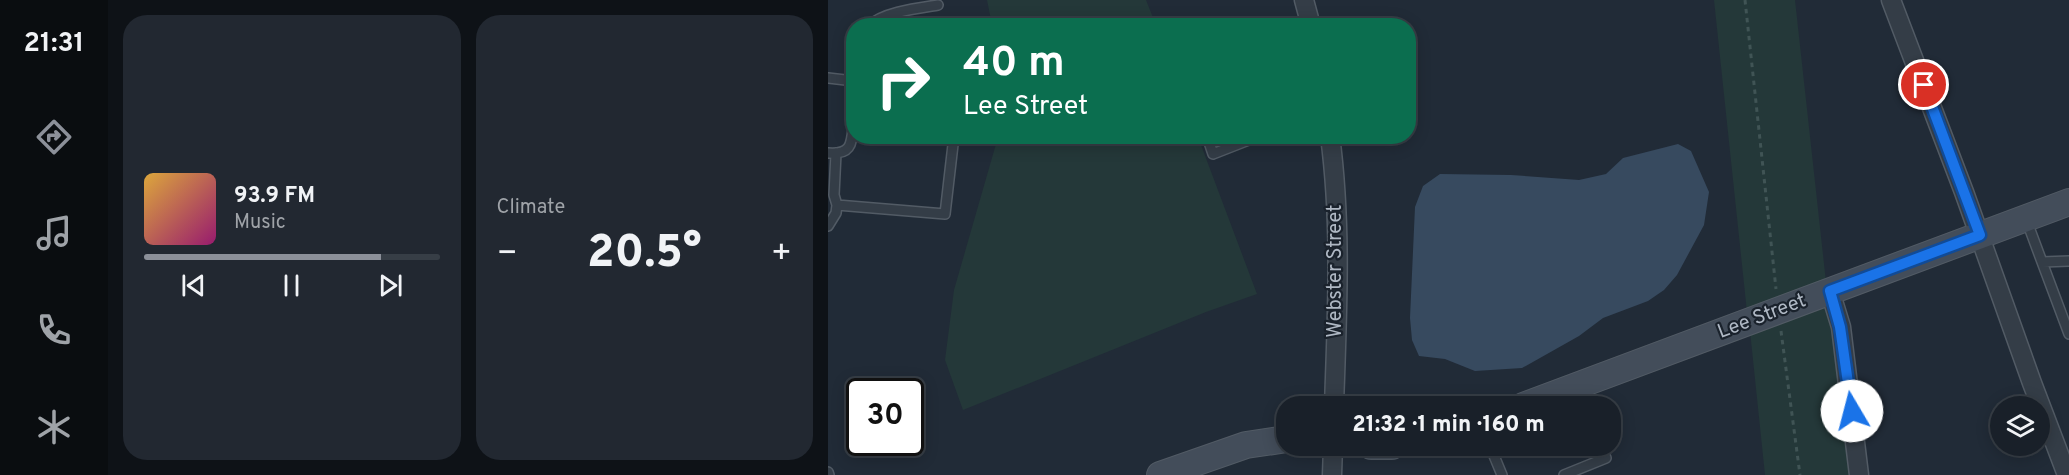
<!DOCTYPE html>
<html lang="en">
<head>
<meta charset="utf-8">
<style>
	body { margin:0; font-family:Overpass,sans-serif; background:#222831; color:#f1f3f6; height:100vh; display:flex; flex-direction:column; font-size:22px; white-space:nowrap }
	* { box-sizing:border-box; margin:0 }
	p { font-size:20px; color:#9fa3a8 }
	.icon { flex:none; width:33px; height:33px; fill:none; stroke:currentColor; stroke-width:2; stroke-linecap:round; stroke-linejoin:round }
	.map { position:relative; flex:1; overflow:hidden }
	.sheet { display:flex; flex-direction:column; gap:15px; padding:15px; background:#0e1217; width:720px }
	.sheet>* { flex:none }
	.hud { position:absolute; left:18px; top:18px; width:570px; height:126px; border-radius:24px; box-shadow:0 3px 15px #0003,0 0 0 2px #373e46; background:#0b6e4f; color:#fff; overflow:hidden }
	.tools { position:absolute; left:1162px; top:396px; display:grid; gap:12px }
	.tools a { display:grid; place-items:center; width:60px; height:60px; border-radius:50%; background:#192029; box-shadow:0 3px 15px #0003,0 0 0 2px #373e46; font-size:30px }
	.speed { position:absolute; left:18px; top:378px; display:flex; gap:12px; font-size:30px; font-weight:700; text-align:center }
	.speed>* { display:grid; place-content:center; width:78px; height:78px; border-radius:50%; background:#192029; box-shadow:0 3px 15px #0003,0 0 0 2px #373e46; line-height:1 }
	.speed .limit { border:3px solid #111; border-radius:9px; background:#fff; color:#111 }
	.pin { position:absolute; display:grid; place-items:center; width:51px; height:51px; color:#fff; margin:-26px; border:3px solid #fff; border-radius:50%; box-shadow:0 2px 6px #0007 }
	.me { position:absolute; width:66px; margin:-33px; rotate:352deg; stroke-linejoin:round; filter:drop-shadow(0 0 4px #0008) }
	.turn { display:flex; align-items:center; gap:21px; height:126px; padding:0 18px; font-size:27px }
	.turn .icon { width:78px; height:78px; stroke-width:2.5 }
	.turn b { display:block; font-size:42px; line-height:51px }
	.big { font-size:45px; font-weight:800; line-height:1.1 }
	.sheet .tile { flex:1; display:flex; flex-direction:column; justify-content:center; gap:9px; min-width:0; padding:0 21px; border-radius:24px; background:#222831 }
	.song { display:flex; align-items:center; gap:18px }
	.cover { width:72px; height:72px; border-radius:9px; background:linear-gradient(135deg,hsl(40 70% 55%),hsl(320 70% 35%)) }
	.played { height:6px; border-radius:3px; background:linear-gradient(90deg,#8c9099 80%,#373e46 80%) }
	.keys { display:flex; justify-content:space-around; direction:ltr }
	.heat { display:flex; justify-content:space-between; align-items:center; font-size:33px; direction:ltr }
	.sheet .tiles { flex:1; display:grid; gap:15px; grid-template-columns:repeat(2,1fr) }
	.trip { position:absolute; left:448px; top:396px; width:345px; height:60px; border-radius:24px; background:#192029; box-shadow:0 3px 15px #0003,0 0 0 2px #373e46; font-weight:800; line-height:60px; text-align:center }
	main { display:flex; flex:1; min-height:0 }
	.tabs { display:flex; flex-direction:column; width:108px; justify-content:space-around; align-items:center; background:#0a0d10; color:#9fa3a8 }
	.tabs .icon { width:42px; height:42px }
	.tabs .active { color:#8c9099 }
	.tabs b { font-size:27px; color:#f1f3f6 }
	.map>svg:first-child { display:block }
	.green { fill:#243839 }
	.water { fill:#374a5f }
	.lines { fill:none; stroke-linecap:round; stroke-linejoin:round }
	.lane-casing { stroke:#525b65; stroke-width:12 }
	.street-casing { stroke:#525b65; stroke-width:21 }
	.secondary-casing { stroke:#525b65; stroke-width:28 }
	.path { stroke:#405455; stroke-width:3; stroke-dasharray:4.5 4.5; stroke-linecap:butt }
	.lane { stroke:#343d47; stroke-width:9 }
	.street { stroke:#343d47; stroke-width:18 }
	.secondary { stroke:#434d5a; stroke-width:26 }
	.route-casing { stroke:#114b97; stroke-width:15 }
	.route { stroke:#1a73e8; stroke-width:10 }
	.labels { text-anchor:middle; dominant-baseline:central; stroke-width:4.5; stroke-linejoin:round; paint-order:stroke }
	.street-label { font-size:20px; fill:#afb8c4; stroke:#1a222c }
</style>
</head>
<body>
<main>
<nav class="tabs">
<b>21:31</b>
<svg class="icon active" aria-label="directions" viewBox="0 0 24 24"><path d="M12 3l9 9-9 9-9-9zM9 14v-3h6M13 9l2 2-2 2"/></svg>
<svg class="icon" aria-label="music" viewBox="0 0 24 24"><path d="M9 18V5l10-2v13"/><circle cx="6" cy="18" r="3"/><circle cx="16" cy="16" r="3"/></svg>
<svg class="icon" aria-label="phone" viewBox="0 0 24 24"><path d="M5 4h4l2 5-3 2q2 4 5 5l2-3 5 2v4C11 20 4 13 5 4z"/></svg>
<svg class="icon" aria-label="climate" viewBox="0 0 24 24"><path d="M12 3v18M4 7l16 10M4 17L20 7"/></svg>
</nav>
<section class="sheet">
<div class="tiles">
<div class="tile">
<div class="song"><i class="cover"></i><div><b>93.9 FM</b><p>Music</p></div></div>
<div class="played"></div>
<div class="keys"><svg class="icon" aria-label="previous" viewBox="0 0 24 24"><path d="M18 5L8 12l10 7zM5 5v14"/></svg><svg class="icon" aria-label="pause" viewBox="0 0 24 24"><path d="M8 5v14M16 5v14"/></svg><svg class="icon" aria-label="next" viewBox="0 0 24 24"><path d="M6 5l10 7-10 7zM19 5v14"/></svg></div>
</div>
<div class="tile"><p>Climate</p>
<div class="heat"><a>−</a><b class="big">20.5°</b><a>+</a></div>
</div>
</div>
</section>
<div class="map">
<svg width="1241" height="475" viewBox="0 0 1241 475">
	<rect width="100%" height="100%" fill="#212b37"/>
	<path class="green" d="M 159,0 L 318,0 L 328,25 L 164,25 Z
		M 886,0 L 967,0 L 998,282 L 919,312 Z
		M 170,137 L 370,137 L 429,294 L 378,312 L 135,410 L 117,360 L 126,290 Z
		M 1001,302 L 1021,475 L 937,475 L 922,331 Z"/>
	<path class="water" d="M 850,144 L 863,151 L 881,192 L 876,225 L 849,275 L 836,290 L 820,301 L 775,318 L 751,336 L 694,368 L 647,371 L 617,359 L 591,356 L 584,340 L 582,318 L 587,207 L 595,186 L 612,174 L 683,175 L 751,180 L 778,174 L 795,158 Z"/>
	<g class="lines">
		<defs>
			<path id="lane" d="M 41,26 C 55,12 91,8 110,5
				M 0,78 L 26,81
				M 379,136 L 385,154 L 431,136
				M 0,153 C 27,155 23,140 26,119
				M 9,205 L 117,214 L 126,136
				M 1198,219 L 1214,262 L 1241,261
				M 0,226 L 8,213 L 9,205 L 6,195 L 8,153
				M 1214,262 L 1241,334
				M 751,386 L 759,406
				M 662,446 L 674,475
				M 0,472 L 1,475
				M 736,475 L 778,458 L 773,446"/>
			<path id="street" d="M 476,0 L 483,26
				M 1063,0 L 1136,192 L 1204,383 L 1239,475
				M 502,136 C 514,226 509,316 506,406
				M 1002,291 L 1013,327 L 1031,475
				M 504,475 L 505,446"/>
			<path id="secondary" d="M 695,406 L 1241,202
				M 543,446 L 564,446
				M 332,475 L 418,445 L 459,439"/>
		</defs>
		<use href="#lane" class="lane-casing"/>
		<use href="#street" class="street-casing"/>
		<use href="#secondary" class="secondary-casing"/>
		<path class="path" d="M 917,0 L 948,289
			M 953,331 L 972,475"/>
		<use href="#lane" class="lane"/>
		<use href="#street" class="street"/>
		<use href="#secondary" class="secondary"/>
	</g>
	<g class="lines">
		<defs>
			<path id="route" d="M 1024,411 L 1012,327 L 1002,291 L 1152,235 L 1096,85"/>
		</defs>
		<use href="#route" class="route-casing"/>
		<use href="#route" class="route"/>
	</g>
	<g class="labels">
		<g class="street-label">
			<text transform="translate(508 271) rotate(-90)">Webster Street</text>
			<text transform="translate(934 317) rotate(-21)">Lee Street</text>
		</g>
	</g>
</svg>
<div class="tools">
<a><svg class="icon" aria-label="layers" viewBox="0 0 24 24"><path d="M12 4l9 5-9 5-9-5zM3 14l9 5 9-5"/></svg></a>
</div>
<div class="speed"><div class="limit">30</div></div>
<div class="pin" style="left:1096px;top:85px;background:#d93025"><svg class="icon" aria-label="arrive" viewBox="0 0 24 24"><path d="M6 21V4h12l-3 4 3 4H6"/></svg></div>
<svg class="me" style="left:1024px;top:411px" viewBox="-20 -20 40 40"><circle r="19" fill="#fff"/><path d="M0-13L10 11 0 6-10 11z" fill="#1a73e8"/></svg>
<div class="trip">21:32 · 1 min · 160 m</div>
<div class="hud">
<div class="turn"><svg class="icon" aria-label="right" viewBox="0 0 24 24"><path d="M7 20v-9h11M14 6l5 5-5 5"/></svg><div><b>40 m</b>Lee Street</div></div>
</div>
</div>
</main>
</body>
</html>
